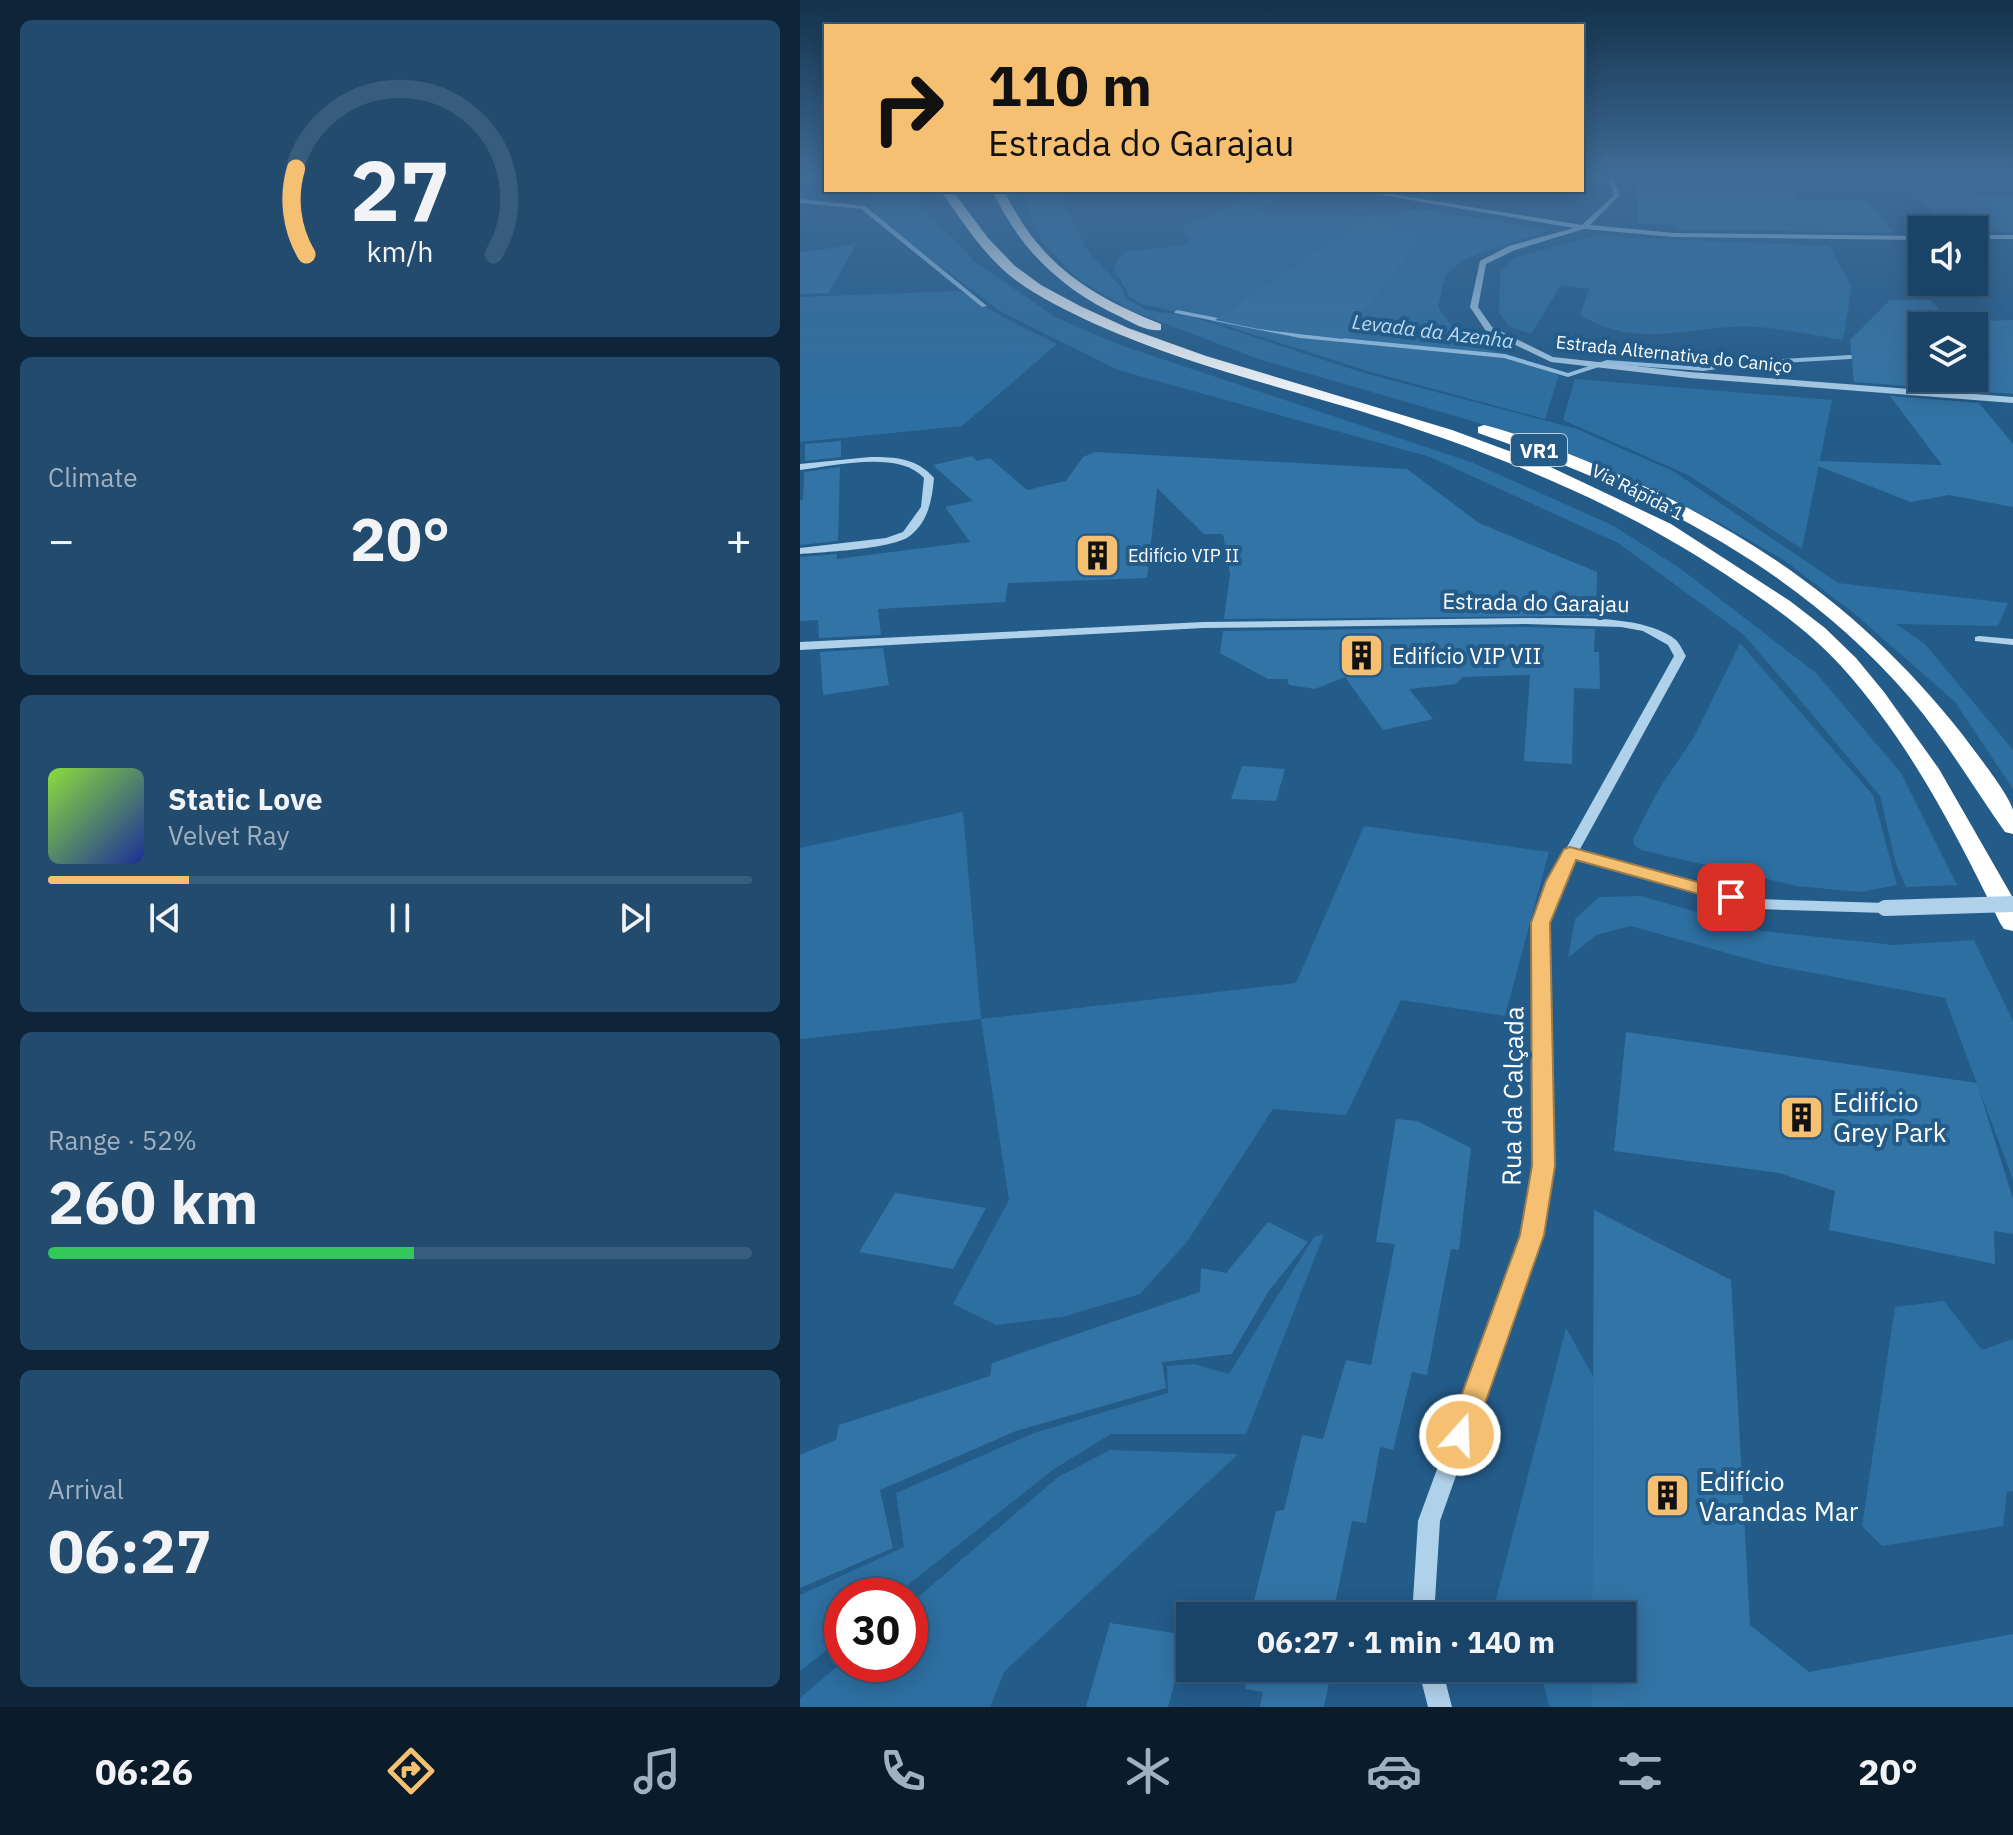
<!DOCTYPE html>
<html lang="en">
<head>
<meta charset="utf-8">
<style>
	body { margin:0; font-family:"IBM Plex Sans",sans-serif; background:#234b6d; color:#f1f3f6; height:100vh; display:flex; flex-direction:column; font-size:30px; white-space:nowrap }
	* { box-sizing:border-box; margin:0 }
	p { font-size:26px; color:#9fb0c0 }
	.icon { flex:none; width:44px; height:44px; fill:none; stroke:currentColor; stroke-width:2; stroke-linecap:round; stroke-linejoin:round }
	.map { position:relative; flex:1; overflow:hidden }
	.drawer { display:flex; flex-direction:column; gap:20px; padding:20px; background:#0e2539; width:800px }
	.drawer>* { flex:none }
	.top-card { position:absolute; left:24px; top:24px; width:760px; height:168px; border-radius:0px; box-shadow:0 4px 20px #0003,0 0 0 2px #385c7b; background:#f5c072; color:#111; overflow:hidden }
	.buttons { position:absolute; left:1108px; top:216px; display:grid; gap:16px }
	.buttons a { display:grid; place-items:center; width:80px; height:80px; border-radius:0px; background:#1a4467; box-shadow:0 4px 20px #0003,0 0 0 2px #385c7b; font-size:40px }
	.speed { position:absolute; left:24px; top:1578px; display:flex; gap:16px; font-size:40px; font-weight:700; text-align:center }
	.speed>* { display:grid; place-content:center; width:104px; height:104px; border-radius:50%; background:#1a4467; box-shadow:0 4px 20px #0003,0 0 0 2px #385c7b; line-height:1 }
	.speed .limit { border:12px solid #d22; background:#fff; color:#111 }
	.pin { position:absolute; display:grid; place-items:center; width:68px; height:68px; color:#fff; margin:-34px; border-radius:16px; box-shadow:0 4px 12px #0006 }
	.me { position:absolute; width:88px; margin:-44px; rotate:20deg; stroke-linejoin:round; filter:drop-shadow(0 0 6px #0008) }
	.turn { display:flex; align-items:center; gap:28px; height:168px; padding:0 32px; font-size:36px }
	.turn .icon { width:104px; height:104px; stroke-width:2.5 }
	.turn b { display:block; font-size:56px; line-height:68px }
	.big { font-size:60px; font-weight:800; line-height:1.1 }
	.drawer .card { flex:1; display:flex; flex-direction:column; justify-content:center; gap:12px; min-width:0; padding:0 28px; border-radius:12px; background:#234b6d }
	.drawer .dial { align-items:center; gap:0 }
	.dial svg { height:208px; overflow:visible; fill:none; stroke:#385c7b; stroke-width:7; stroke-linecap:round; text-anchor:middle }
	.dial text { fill:#f1f3f6; stroke:none }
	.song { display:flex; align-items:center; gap:24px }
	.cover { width:96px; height:96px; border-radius:12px; background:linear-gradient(135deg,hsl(90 70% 55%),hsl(230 70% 35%)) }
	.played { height:8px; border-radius:4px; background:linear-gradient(90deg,#f5c072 20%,#385c7b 20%) }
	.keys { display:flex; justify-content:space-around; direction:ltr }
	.heat { display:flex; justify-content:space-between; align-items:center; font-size:44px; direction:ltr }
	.charge { height:12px; border-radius:6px; background:linear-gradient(90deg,#34c759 52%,#385c7b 0) }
	.trip { position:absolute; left:376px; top:1602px; width:460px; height:80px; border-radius:0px; background:#1a4467; box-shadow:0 4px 20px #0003,0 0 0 2px #385c7b; font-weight:800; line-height:80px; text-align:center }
	.menu { display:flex; height:128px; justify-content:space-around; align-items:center; background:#0a1b29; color:#9fb0c0 }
	.menu .icon { width:56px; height:56px }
	.menu .selected { color:#f5c072 }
	.menu b { font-size:36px; color:#f1f3f6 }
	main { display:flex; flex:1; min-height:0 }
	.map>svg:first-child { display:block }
	.green { fill:#2d6fa1 }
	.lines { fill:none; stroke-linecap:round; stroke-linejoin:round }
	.stream { fill:#a3cdeb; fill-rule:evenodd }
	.building { fill:#3374a6; fill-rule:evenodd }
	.minor { fill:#afd1ea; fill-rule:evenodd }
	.highway { fill:#fff; fill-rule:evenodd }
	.minor-bridge { stroke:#afd1ea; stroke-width:16 }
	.route { fill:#f5c072; stroke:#9f7d4a; stroke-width:2 }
	.labels { text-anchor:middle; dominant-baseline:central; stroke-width:8; stroke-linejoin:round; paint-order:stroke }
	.far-street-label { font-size:18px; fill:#fff; stroke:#235b89 }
	.far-poi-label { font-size:18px; fill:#fff; stroke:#235b89; text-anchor:start }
	.far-water-label { font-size:20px; font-style:italic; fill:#bbdaf1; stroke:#235b89 }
	.shield { fill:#235b89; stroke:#bdcedc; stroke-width:2 }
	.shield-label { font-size:20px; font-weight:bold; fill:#fff }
	.street-label { font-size:22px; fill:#fff; stroke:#235b89 }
	.poi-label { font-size:22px; fill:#fff; stroke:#235b89; text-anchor:start }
	.near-street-label { font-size:26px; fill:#fff; stroke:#235b89 }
	.near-poi-label { font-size:26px; fill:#fff; stroke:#235b89; text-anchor:start }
</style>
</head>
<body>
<main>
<section class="drawer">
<div class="card dial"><svg viewBox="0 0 100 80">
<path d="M14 69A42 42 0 1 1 86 69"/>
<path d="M14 69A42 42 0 0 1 10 36" stroke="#f5c072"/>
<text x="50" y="56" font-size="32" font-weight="700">27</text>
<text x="50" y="72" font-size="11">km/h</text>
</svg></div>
<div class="card"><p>Climate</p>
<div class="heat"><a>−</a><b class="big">20°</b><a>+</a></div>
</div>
<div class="card">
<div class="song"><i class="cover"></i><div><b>Static Love</b><p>Velvet Ray</p></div></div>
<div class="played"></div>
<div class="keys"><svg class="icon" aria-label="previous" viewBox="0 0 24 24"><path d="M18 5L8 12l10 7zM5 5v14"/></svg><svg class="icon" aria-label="pause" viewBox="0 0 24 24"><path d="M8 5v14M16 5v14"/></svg><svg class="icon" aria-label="next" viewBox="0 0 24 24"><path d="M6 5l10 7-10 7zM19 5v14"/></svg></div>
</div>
<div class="card"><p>Range · 52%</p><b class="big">260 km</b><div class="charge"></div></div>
<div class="card"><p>Arrival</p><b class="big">06:27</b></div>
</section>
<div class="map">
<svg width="1213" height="1707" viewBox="0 0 1213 1707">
	<rect width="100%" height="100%" fill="#235b89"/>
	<path class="green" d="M 1018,176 L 1213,176 L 1213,190 L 1160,193 L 1124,176 Z
		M 71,190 L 113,190 L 126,211 L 174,261 L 255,317 L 323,346 L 671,462 L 814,526 L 881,569 L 1016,673 L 1101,773 L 1157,885 L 1106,887 L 1096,864 L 1080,796 L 1011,713 L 944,635 L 818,543 L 630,457 L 318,370 L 200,311 L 74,216 Z
		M 223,190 L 257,190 L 286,249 L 322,288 L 325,298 L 346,310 L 390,316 L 564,373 L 777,429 L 873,471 L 1038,583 L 1208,603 L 1198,626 L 1096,624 L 1125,644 L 1213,750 L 1213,789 L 1155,702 L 1056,615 L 985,561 L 921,524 L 845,486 L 751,447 L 669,420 L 461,360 L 332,311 L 279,280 L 244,244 L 232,221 Z
		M 465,190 L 487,190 L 455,213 L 570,216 L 620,209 L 751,230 L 665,259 L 646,274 L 638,307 L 661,339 L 759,375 L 745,419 L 567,371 L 396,316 L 341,304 L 329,296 L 313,267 L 324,252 L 391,244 L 382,227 Z
		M 794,236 L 1029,246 L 1052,286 L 1043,340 C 1014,335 985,329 957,327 C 897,323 840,352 780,315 L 789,289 L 761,285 L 731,334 L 709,326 L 699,313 L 700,270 L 715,258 Z
		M 159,291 L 210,321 L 257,344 L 162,426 L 0,442 L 0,297 Z
		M 775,379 L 1032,400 L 1002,549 L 888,475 L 763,420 Z
		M 940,643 L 1073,795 L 1097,885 L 1060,892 L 997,886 L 841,850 L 834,845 L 833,839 L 859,789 L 894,737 Z
		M 163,812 L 181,1019 L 496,983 L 564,826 L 749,852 L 705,1016 L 601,1000 L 546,1115 L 473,1109 L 387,1242 L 340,1294 L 262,1317 L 196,1325 L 153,1304 L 209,1200 L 181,1019 L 0,1039 L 0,848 Z
		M 841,896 L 962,931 L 1094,945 L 1174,940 L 1213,1021 L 1213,1180 L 1145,998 L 966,964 L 831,926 L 796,935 L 768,958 L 775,919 L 799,897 Z
		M 524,1234 L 446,1434 L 311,1434 L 254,1469 L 94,1596 L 42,1596 L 42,1638 L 0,1671 L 0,1595 L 104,1547 L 96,1493 L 234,1433 L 368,1393 L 367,1366 L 394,1364 L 429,1374 L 514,1237 Z
		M 1144,1301 L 1182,1350 L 1213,1339 L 1213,1491 L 1207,1492 L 1203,1526 L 1082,1546 L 1062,1526 L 1095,1307 Z
		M 766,1328 L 793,1376 L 792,1616 L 714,1616 L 696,1599 Z
		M 310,1450 L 438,1454 L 204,1672 L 190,1707 L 0,1707 L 0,1698 L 42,1662 L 110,1664 L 110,1604 L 258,1477 Z
		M 740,1668 L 792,1668 L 792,1707 L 749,1707 Z"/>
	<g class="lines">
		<path class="stream" d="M 0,199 L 65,206 L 187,306 L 182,307 L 61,209 L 0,203 Z
			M 377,310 L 500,334 L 705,354 L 768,373 L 807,360 L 903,367 L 946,361 L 1067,354 L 1071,356 L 1067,358 L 946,365 L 903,371 L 808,364 L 768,377 L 704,358 L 500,338 L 375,313 L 374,312 Z"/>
	</g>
	<path class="building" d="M 836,176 L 986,176 L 1000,200 L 1065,201 L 1095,233 L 874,229 L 873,225 L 839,224 Z
		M 1108,193 L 1213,195 L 1213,232 L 1159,230 Z
		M 571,214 L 621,238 L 543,339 L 458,329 L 415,320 Z
		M 56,244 L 29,293 L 0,294 L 0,253 Z
		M 1090,300 L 1131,300 L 1149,322 L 1213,320 L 1213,394 L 1054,382 L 1050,340 ZM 1122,326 L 1174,326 L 1174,378 L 1122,378 Z
		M 1090,396 L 1179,403 L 1213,444 L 1213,507 L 1149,495 L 1111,502 L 1018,466 L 1019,461 L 1142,465 Z
		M 41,441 L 41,457 L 5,461 L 5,444 Z
		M 295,452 L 607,469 L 679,523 L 797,572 L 796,616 L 424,619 L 430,574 L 423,534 L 404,534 L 357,488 L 347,578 L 208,583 L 205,602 L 78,609 L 81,635 L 19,638 L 18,620 L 0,621 L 0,557 L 37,554 L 37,559 L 170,542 L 145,507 L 173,501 L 133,465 L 172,456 L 177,461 L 190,458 L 227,490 L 266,481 L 283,457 Z
		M 40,467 L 38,541 L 0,545 L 0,500 L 3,500 L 4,472 Z
		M 726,627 L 795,629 L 794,652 L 799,652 L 800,689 L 774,688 L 772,764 L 724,761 L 730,675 L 662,677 L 656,684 L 609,689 L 633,719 L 583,730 L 545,677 L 515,689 L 489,685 L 487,679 L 468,679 L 420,653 L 423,631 Z
		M 83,648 L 89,685 L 23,695 L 20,652 Z
		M 442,766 L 485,769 L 476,801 L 431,799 Z
		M 826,1032 L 1177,1083 L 1213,1199 L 1213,1234 L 1194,1231 L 1195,1264 L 1029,1230 L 1035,1191 L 979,1173 L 814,1151 Z
		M 596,1119 L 617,1121 L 671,1148 L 659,1250 L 651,1249 L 627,1375 L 612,1372 L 593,1450 L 580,1447 L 566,1523 L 552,1521 L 533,1614 L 542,1616 L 462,1616 L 465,1604 L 454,1601 L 476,1511 L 484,1510 L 502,1435 L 523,1439 L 546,1360 L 571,1365 L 595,1244 L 576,1242 Z
		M 95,1193 L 186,1208 L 153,1269 L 59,1252 Z
		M 794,1210 L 931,1280 L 950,1625 L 1009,1672 L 1213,1634 L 1213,1707 L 792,1707 L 792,1668 L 822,1668 L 822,1616 L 792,1616 Z
		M 468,1222 L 508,1242 L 468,1292 L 432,1354 L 362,1362 L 366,1388 L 216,1431 L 80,1490 L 93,1548 L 0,1588 L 0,1455 L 36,1440 L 39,1425 L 190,1376 L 192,1363 L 400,1292 L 401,1268 L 426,1273 Z
		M 310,1623 L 387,1635 L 368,1707 L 286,1707 Z
		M 450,1668 L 532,1668 L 524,1707 L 460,1707 L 463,1692 L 445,1689 Z"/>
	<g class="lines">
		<path class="minor" d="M 807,176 L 813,176 L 820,195 L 790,225 L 874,233 L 1122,236 L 1122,240 L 874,237 L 784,229 L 715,250 L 686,264 L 678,307 L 692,327 L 753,357 L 890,372 L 1213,397 L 1213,403 L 890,378 L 751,362 L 686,331 L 670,307 L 680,261 L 709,246 L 774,228 L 552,190 L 567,190 L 782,225 L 814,195 Z
			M 1174,235 L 1213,235 L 1213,239 L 1174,239 Z
			M 70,457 C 95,457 117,458 134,478 C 132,499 129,520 111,535 C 96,549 23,552 0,554 L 0,548 L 86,538 L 103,532 L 121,507 L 124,478 C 99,450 34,466 0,470 L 0,464 Z
			M 726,618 C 767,619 843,613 876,640 C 880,644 883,651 886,656 L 779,851 L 958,899 L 1085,903 L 1092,908 L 1085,913 L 958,909 L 774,859 L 762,881 L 747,923 L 753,1166 L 741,1235 L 640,1521 L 634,1616 L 612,1616 L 618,1521 L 723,1235 L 735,1166 L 733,923 L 748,881 L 874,656 L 868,645 L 843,631 L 821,627 L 726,624 L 403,628 L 0,650 L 0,642 L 403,622 Z
			M 1179,636 L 1213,639 L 1213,645 L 1175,641 L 1175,637 Z
			M 618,1668 L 642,1668 L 652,1707 L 628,1707 Z"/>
		<path class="highway" d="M 140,190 L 152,190 L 188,238 L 215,266 L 241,285 L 280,306 L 328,328 L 406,356 L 652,430 L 742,463 L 871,524 L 990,601 L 1025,628 L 1056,658 L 1084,692 L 1139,769 L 1213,898 L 1213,931 L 1204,929 L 1200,923 C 1156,833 1109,741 1041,666 C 1007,629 967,602 925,574 C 812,499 687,450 557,410 C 469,384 380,362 295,324 C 265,310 233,295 208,274 C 180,250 161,219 140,190 Z
			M 192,190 L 204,190 C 238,262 288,295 361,324 L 361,330 C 348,332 332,323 321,317 C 261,289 220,250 192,190 Z
			M 684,425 C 727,436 769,454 810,471 C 952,532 1066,612 1162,734 C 1173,749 1209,794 1213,810 C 1213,817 1213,827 1213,834 L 1205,832 C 1173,787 1146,740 1110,698 C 996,565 841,489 678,433 L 678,427 Z"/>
		<path class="minor-bridge" d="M 1085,908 L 1213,904"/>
	</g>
	<linearGradient id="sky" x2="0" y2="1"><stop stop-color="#13324b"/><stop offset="0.42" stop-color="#3f6c97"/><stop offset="1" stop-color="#3f6c97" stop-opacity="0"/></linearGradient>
	<rect width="1213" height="415" fill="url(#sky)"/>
	<path class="route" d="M 770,847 L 938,893 L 940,897 L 931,903 L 776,860 L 750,923 L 755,1166 L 744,1235 L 674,1435 L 670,1444 L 660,1447 L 651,1444 L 647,1435 L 720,1235 L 732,1166 L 731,923 L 746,881 L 764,849 Z"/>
	<defs>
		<symbol id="building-square" viewBox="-11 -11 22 22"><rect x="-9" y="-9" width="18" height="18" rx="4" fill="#f5c072" stroke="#235b89"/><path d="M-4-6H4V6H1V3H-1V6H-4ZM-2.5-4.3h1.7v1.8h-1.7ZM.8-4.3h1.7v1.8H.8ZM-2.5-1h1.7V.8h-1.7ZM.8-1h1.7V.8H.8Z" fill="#111"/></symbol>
	</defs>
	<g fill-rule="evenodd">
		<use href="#building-square" x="272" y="530" width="51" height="51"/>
		<use href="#building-square" x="536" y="630" width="51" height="51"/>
		<use href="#building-square" x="976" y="1092" width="51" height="51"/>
		<use href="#building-square" x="842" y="1470" width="51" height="51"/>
	</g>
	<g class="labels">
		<g class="far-street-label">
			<text transform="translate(874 354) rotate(6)">Estrada Alternativa do Caniço</text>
			<text transform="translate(838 492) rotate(27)">Via Rápida 1</text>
		</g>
		<g class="far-poi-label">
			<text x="328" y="555">Edifício VIP II</text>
		</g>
		<g class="far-water-label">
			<text transform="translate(633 331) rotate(7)">Levada da Azenha</text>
		</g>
		<rect class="shield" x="711" y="434" width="56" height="32" rx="6"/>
		<g class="shield-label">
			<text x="739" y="450">VR1</text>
		</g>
		<g class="street-label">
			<text transform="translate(736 602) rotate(1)">Estrada do Garajau</text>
		</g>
		<g class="poi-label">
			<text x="592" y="655">Edifício VIP VII</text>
		</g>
		<g class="near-street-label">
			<text transform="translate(712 1096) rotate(-89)">Rua da Calçada</text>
		</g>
		<g class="near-poi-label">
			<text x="1033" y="1102">Edifício<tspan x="1033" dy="30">Grey Park</tspan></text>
			<text x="899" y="1481">Edifício<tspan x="899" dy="30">Varandas Mar</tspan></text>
		</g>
	</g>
</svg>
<div class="buttons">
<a><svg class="icon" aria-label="sound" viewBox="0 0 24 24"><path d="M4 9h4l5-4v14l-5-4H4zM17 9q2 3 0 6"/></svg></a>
<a><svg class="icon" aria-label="layers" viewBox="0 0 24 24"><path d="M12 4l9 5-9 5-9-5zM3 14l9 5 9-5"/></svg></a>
</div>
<div class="speed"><div class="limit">30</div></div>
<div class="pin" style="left:931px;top:897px;background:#d93025"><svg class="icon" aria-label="arrive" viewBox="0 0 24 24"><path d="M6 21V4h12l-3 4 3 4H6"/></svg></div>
<svg class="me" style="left:660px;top:1435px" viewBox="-20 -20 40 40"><circle r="17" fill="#f5c072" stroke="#fff" stroke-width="3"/><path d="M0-11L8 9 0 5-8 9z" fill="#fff"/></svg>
<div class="trip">06:27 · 1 min · 140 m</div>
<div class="top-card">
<div class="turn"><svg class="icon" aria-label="right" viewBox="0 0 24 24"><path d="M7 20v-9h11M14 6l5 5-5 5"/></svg><div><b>110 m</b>Estrada do Garajau</div></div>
</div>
</div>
</main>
<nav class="menu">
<b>06:26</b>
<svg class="icon selected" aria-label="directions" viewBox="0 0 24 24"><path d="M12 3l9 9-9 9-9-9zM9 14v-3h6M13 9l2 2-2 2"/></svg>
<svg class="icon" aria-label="music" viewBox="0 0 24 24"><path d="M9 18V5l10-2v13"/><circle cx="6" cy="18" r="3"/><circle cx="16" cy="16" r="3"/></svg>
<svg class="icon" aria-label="phone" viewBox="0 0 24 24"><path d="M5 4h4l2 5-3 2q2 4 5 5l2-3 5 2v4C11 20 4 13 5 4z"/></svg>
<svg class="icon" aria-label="climate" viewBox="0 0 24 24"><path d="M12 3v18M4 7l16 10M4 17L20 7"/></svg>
<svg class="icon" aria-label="car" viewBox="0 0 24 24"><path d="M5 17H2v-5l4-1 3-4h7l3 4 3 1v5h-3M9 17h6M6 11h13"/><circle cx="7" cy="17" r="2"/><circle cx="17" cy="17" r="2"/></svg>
<svg class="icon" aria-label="filters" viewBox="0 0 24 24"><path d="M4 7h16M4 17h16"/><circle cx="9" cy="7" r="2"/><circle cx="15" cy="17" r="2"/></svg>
<b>20°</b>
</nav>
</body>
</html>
